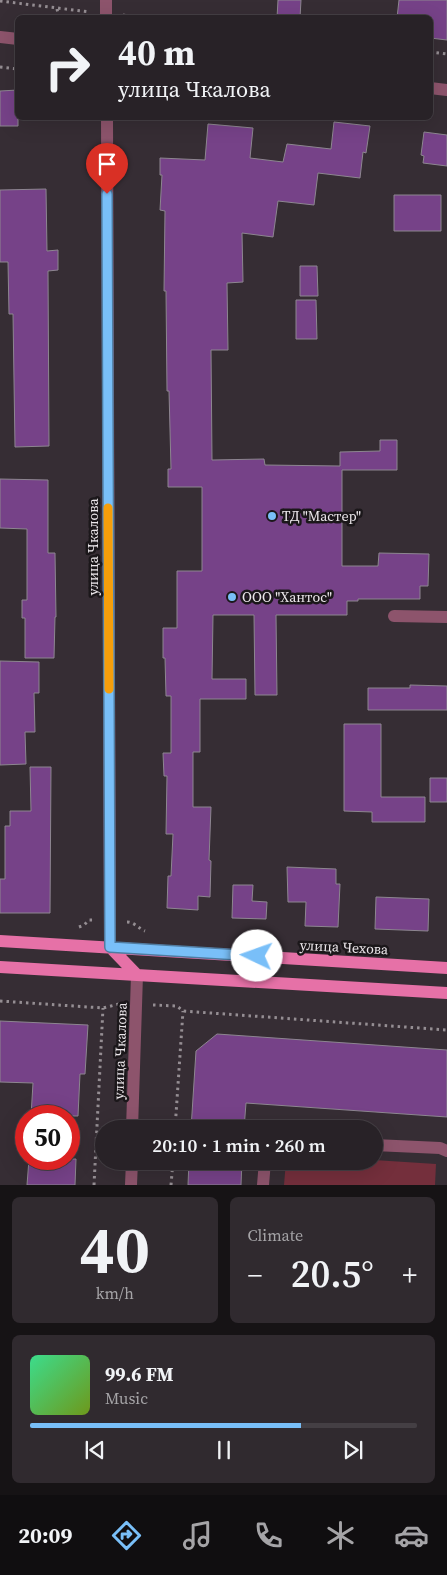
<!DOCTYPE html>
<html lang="en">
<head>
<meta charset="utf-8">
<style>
	body { margin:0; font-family:"Source Serif 4",serif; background:#302a2f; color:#f1f3f6; height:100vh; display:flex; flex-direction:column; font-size:19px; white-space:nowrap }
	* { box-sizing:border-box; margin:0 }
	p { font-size:16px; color:#a5a4a7 }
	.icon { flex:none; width:28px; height:28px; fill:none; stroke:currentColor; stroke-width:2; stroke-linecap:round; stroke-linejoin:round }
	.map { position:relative; height:1185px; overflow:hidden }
	.drawer { display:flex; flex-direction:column; gap:12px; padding:12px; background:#161315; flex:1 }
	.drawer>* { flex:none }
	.hud { position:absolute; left:15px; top:15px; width:418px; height:105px; border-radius:8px; box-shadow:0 5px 20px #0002,0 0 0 1px #443f44; background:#282227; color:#f1f3f6; overflow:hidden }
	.speed { position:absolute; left:15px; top:1105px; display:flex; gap:10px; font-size:25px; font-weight:700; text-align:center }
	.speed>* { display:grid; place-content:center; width:65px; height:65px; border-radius:50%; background:#282227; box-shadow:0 5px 20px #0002,0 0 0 1px #443f44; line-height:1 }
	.speed .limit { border:8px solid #d22; background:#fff; color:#111 }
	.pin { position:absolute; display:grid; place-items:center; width:42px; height:42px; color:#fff; margin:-51px -21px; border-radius:50% 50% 50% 0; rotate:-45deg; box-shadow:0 0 5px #0007 }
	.pin .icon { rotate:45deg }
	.me { position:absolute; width:55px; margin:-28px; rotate:273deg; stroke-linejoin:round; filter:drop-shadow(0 0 4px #0008) }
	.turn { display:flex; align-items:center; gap:18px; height:105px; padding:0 20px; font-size:22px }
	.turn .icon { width:65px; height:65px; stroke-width:2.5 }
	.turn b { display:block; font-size:35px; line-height:42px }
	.big { font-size:38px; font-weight:600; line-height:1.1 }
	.drawer .tile { flex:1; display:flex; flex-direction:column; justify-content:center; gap:8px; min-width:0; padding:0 18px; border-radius:8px; background:#302a2f }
	.drawer .dial { align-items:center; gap:0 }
	.dial b { font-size:65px; line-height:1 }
	.song { display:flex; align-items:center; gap:15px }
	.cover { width:60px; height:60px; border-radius:8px; background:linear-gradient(135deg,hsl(150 70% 55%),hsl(80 70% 35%)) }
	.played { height:5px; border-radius:2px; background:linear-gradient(90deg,#79bff8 70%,#443f44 70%) }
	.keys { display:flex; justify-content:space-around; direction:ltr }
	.heat { display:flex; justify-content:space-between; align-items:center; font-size:28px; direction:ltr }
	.drawer .tiles { flex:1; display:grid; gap:12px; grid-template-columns:1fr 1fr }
	.tile:last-child { grid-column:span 2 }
	.trip { position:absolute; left:95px; top:1120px; width:288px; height:50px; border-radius:25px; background:#282227; box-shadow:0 5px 20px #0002,0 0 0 1px #443f44; font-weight:600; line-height:50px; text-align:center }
	.tabs { display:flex; height:80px; justify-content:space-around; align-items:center; background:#100e10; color:#a5a4a7 }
	.tabs .icon { width:35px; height:35px }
	.tabs .selected { color:#79bff8 }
	.tabs b { font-size:22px; color:#f1f3f6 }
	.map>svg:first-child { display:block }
	.green { fill:#742f3c }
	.building { fill:#764288; stroke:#8d8690 }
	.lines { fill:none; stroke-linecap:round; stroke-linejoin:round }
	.path { stroke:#958e93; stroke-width:3; stroke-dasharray:2.5 4; stroke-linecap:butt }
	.minor { stroke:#8d546c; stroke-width:12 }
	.major { stroke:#e671a7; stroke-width:12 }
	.route-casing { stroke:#4f7ca1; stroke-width:12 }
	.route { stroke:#79bff8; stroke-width:9 }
	.slow { stroke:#f59e0b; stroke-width:9 }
	.poi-dot { fill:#79bff8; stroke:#1b171a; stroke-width:2 }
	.labels { text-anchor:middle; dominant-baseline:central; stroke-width:5; stroke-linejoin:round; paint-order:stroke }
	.poi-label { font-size:14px; fill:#ece7eb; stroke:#1b171a; text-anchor:start }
	.street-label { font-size:14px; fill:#ece7eb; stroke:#1b171a }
</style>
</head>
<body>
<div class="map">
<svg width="447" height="1185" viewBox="0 0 447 1185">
	<rect width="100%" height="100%" fill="#362d34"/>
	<path class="green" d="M 374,1160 L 436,1164 L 435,1185 L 284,1185 L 286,1161 Z"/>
	<path class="building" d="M 278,0 L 301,0 L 300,18 L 277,18 Z
		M 399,0 L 447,0 L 447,40 L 430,38 L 430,18 L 397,18 Z
		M 18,90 L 18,126 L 0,126 L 0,91 Z
		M 334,122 L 370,126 L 366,153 L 363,152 L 360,178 L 318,173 L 314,205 L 278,201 L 273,237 L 242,233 L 243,282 L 227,283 L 228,350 L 211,350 L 212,460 L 264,459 L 265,465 L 340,466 L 340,452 L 380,451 L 380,440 L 397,440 L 397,470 L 342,470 L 342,566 L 378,566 L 379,553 L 429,554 L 428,586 L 420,586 L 420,599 L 358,599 L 358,601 L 347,601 L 347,615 L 276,615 L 277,695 L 255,695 L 254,615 L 213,615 L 212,679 L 246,679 L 246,699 L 200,699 L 200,752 L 193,752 L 193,807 L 211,807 L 209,860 L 211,861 L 210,897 L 198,896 L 198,910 L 167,908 L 168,876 L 171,876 L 173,834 L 166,834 L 167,776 L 164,776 L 163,753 L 171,753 L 171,696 L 166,696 L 165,658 L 163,658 L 163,628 L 177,628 L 177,571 L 202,571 L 202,487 L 168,487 L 168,469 L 171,469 L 169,391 L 167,391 L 166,291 L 164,291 L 165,211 L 160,210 L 162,175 L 160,175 L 160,158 L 205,160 L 208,124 L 253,128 L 250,158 L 283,162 L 287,144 L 331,149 Z
		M 424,132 L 447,135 L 447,166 L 423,163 L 424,156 L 421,155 Z
		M 46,189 L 47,251 L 58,250 L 58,270 L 48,271 L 49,446 L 15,447 L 13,314 L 9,314 L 8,262 L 0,262 L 0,190 Z
		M 394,195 L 441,195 L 441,231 L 394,231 Z
		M 300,266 L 317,266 L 318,296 L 300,296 Z
		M 296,300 L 316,300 L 317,339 L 296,339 Z
		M 0,479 L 48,480 L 48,553 L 55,553 L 56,617 L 55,617 L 54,658 L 25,658 L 25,618 L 22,618 L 22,600 L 27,600 L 27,529 L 0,528 Z
		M 0,661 L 39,662 L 39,693 L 34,693 L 35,732 L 25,732 L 26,764 L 0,765 Z
		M 410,685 L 447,686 L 447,710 L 368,710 L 368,688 L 410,688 Z
		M 344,724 L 381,724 L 381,797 L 425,797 L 425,822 L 372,822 L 372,812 L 344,811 Z
		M 30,767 L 51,767 L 50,913 L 0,913 L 0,879 L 5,879 L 5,826 L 10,826 L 10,811 L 31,811 Z
		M 430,778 L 447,778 L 447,802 L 430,802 Z
		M 287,867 L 336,869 L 336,884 L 340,884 L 338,927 L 305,926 L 306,902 L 288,902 Z
		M 233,885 L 253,885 L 252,901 L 267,902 L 266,919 L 232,918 Z
		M 376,897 L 429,899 L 428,931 L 375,929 Z
		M 0,1021 L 88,1025 L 85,1074 L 80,1074 L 78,1116 L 31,1116 L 33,1083 L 0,1082 Z
		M 217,1034 L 447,1050 L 447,1117 L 246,1103 L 244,1129 L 191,1129 L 196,1051 Z
		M 29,1159 L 76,1159 L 75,1185 L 27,1185 Z
		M 189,1161 L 242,1161 L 241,1185 L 188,1185 Z"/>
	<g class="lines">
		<path class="path" d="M 0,1 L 90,12
			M 57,9 L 59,18
			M 123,15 L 142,18
			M 430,52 L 447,54
			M 0,67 L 18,69
			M 127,922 C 134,922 138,928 145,931
			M 79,927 L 84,925 L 89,920 L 93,920
			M 0,1001 L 103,1008 L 119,1004
			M 153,1005 L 177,1006 L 183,1011 L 447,1030
			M 175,1129 L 183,1011
			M 94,1185 L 103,1008
			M 171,1185 L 173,1161"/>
		<path class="minor" d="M 106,0 L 106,18
			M 0,37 L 18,39
			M 430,88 L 447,90
			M 107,118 L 110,947
			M 394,616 L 447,617
			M 132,1129 L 137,975
			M 374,1145 L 440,1148 L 447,1151
			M 131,1185 L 132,1161
			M 263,1185 L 265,1161"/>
		<path class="major" d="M 0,941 L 447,968
			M 110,947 L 137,975
			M 0,967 L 447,993"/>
	</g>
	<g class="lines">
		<defs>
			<path id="route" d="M 107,194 L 110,947 L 257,956"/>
		</defs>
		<use href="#route" class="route-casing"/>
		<use href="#route" class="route"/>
		<path class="slow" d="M 108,508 L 109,689"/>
	</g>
	<g class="poi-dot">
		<circle cx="272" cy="516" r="5"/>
		<circle cx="232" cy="597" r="5"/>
	</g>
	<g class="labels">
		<g class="poi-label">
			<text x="282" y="516">ТД "Мастер"</text>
			<text x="242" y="597">ООО "Хантос"</text>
		</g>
		<g class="street-label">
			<text transform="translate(93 547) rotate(-90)">улица Чкалова</text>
			<text transform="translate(344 947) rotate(3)">улица Чехова</text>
			<text transform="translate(120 1051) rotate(-88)">улица Чкалова</text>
		</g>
	</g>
</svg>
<div class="speed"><div class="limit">50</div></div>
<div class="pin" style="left:107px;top:194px;background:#d93025"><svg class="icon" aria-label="arrive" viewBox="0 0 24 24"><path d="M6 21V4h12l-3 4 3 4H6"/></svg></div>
<svg class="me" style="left:257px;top:956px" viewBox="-20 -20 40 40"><circle r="19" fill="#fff"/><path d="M0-13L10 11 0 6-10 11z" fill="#79bff8"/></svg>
<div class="trip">20:10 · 1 min · 260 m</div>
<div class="hud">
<div class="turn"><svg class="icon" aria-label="right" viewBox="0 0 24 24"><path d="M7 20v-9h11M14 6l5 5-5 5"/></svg><div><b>40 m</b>улица Чкалова</div></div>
</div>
</div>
<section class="drawer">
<div class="tiles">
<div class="tile dial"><b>40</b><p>km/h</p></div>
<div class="tile"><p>Climate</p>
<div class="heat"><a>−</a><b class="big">20.5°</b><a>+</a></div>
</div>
<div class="tile">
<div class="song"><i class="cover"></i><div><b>99.6 FM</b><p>Music</p></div></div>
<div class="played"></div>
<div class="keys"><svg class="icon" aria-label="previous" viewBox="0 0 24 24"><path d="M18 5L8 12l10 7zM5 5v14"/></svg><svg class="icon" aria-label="pause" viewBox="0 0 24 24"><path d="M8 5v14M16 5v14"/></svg><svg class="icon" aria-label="next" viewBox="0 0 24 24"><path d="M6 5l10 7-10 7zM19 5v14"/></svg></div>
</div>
</div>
</section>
<nav class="tabs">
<b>20:09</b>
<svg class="icon selected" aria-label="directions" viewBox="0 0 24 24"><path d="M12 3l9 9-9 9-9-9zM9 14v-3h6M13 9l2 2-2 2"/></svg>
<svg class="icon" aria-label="music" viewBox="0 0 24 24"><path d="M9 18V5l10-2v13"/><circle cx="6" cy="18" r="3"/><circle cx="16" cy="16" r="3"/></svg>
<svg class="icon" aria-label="phone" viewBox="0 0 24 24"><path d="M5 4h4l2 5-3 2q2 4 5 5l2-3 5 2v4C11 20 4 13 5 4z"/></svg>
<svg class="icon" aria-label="climate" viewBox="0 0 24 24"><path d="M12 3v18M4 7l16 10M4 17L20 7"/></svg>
<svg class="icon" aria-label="car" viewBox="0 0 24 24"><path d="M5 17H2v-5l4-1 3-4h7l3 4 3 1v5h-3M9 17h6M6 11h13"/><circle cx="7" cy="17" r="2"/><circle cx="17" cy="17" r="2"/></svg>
</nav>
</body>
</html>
